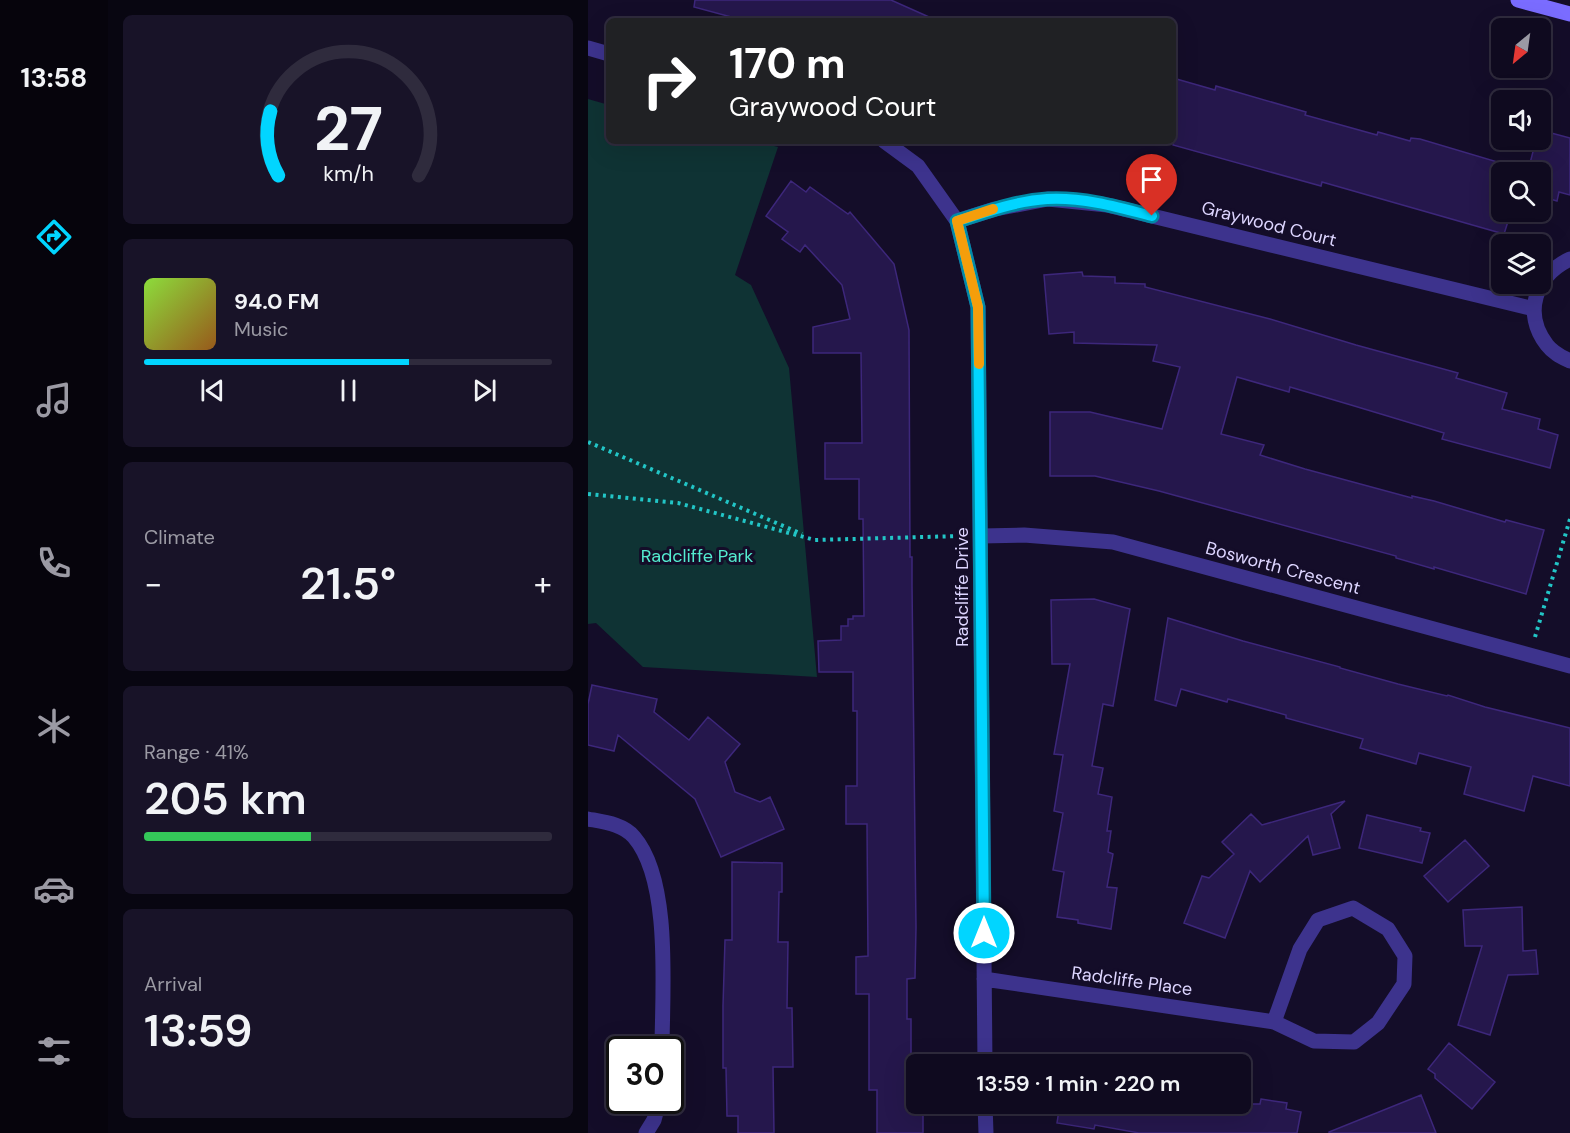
<!DOCTYPE html>
<html lang="en">
<head>
<meta charset="utf-8">
<style>
	body { margin:0; font-family:"DM Sans",sans-serif; background:#181328; color:#f1f3f6; height:100vh; display:flex; flex-direction:column; font-size:22px; white-space:nowrap }
	* { box-sizing:border-box; margin:0 }
	p { font-size:20px; color:#9b9aa4 }
	.icon { flex:none; width:33px; height:33px; fill:none; stroke:currentColor; stroke-width:2; stroke-linecap:round; stroke-linejoin:round }
	.map { position:relative; flex:1; overflow:hidden }
	.details { display:flex; flex-direction:column; gap:15px; padding:15px; background:#080611; width:480px }
	.details>* { flex:none }
	.banner { position:absolute; left:18px; top:18px; width:570px; height:126px; border-radius:9px; box-shadow:0 6px 24px #0002,0 0 0 2px #2f2b3d; background:#202124; color:#fff; overflow:hidden }
	.needle { width:39px; rotate:209deg }
	.controls { position:absolute; left:903px; top:18px; display:grid; gap:12px }
	.controls a { display:grid; place-items:center; width:60px; height:60px; border-radius:9px; background:#0f0a1f; box-shadow:0 6px 24px #0002,0 0 0 2px #2f2b3d; font-size:30px }
	.speed { position:absolute; left:18px; top:1036px; display:flex; gap:12px; font-size:30px; font-weight:700; text-align:center }
	.speed>* { display:grid; place-content:center; width:78px; height:78px; border-radius:50%; background:#0f0a1f; box-shadow:0 6px 24px #0002,0 0 0 2px #2f2b3d; line-height:1 }
	.speed .limit { border:3px solid #111; border-radius:9px; background:#fff; color:#111 }
	.pin { position:absolute; display:grid; place-items:center; width:51px; height:51px; color:#fff; margin:-62px -26px; border-radius:50% 50% 50% 0; rotate:-45deg; box-shadow:0 0 6px #0007 }
	.pin .icon { rotate:45deg }
	.me { position:absolute; width:66px; margin:-33px; rotate:0deg; stroke-linejoin:round; filter:drop-shadow(0 0 4px #0008) }
	.turn { display:flex; align-items:center; gap:21px; height:126px; padding:0 24px; font-size:27px }
	.turn .icon { width:78px; height:78px; stroke-width:2.5 }
	.turn b { display:block; font-size:42px; line-height:51px }
	.big { font-size:45px; font-weight:600; line-height:1.1 }
	.details .card { flex:1; display:flex; flex-direction:column; justify-content:center; gap:9px; min-width:0; padding:0 21px; border-radius:9px; background:#181328 }
	.details .dial { align-items:center; gap:0 }
	.dial svg { height:156px; overflow:visible; fill:none; stroke:#2f2b3d; stroke-width:7; stroke-linecap:round; text-anchor:middle }
	.dial text { fill:#f1f3f6; stroke:none }
	.song { display:flex; align-items:center; gap:18px }
	.cover { width:72px; height:72px; border-radius:9px; background:linear-gradient(135deg,hsl(90 70% 55%),hsl(30 70% 35%)) }
	.played { height:6px; border-radius:3px; background:linear-gradient(90deg,#01d5ff 65%,#2f2b3d 65%) }
	.keys { display:flex; justify-content:space-around; direction:ltr }
	.heat { display:flex; justify-content:space-between; align-items:center; font-size:33px; direction:ltr }
	.charge { height:9px; border-radius:4px; background:linear-gradient(90deg,#34c759 41%,#2f2b3d 0) }
	.trip { position:absolute; left:318px; top:1054px; width:345px; height:60px; border-radius:9px; background:#0f0a1f; box-shadow:0 6px 24px #0002,0 0 0 2px #2f2b3d; font-weight:600; line-height:60px; text-align:center }
	main { display:flex; flex:1; min-height:0 }
	.tab-bar { display:flex; flex-direction:column; width:108px; justify-content:space-around; align-items:center; background:#06040c; color:#9b9aa4 }
	.tab-bar .icon { width:42px; height:42px }
	.tab-bar .current { color:#01d5ff }
	.tab-bar b { font-size:27px; color:#f1f3f6 }
	.map>svg:first-child { display:block }
	.green { fill:#0f3334 }
	.building { fill:#25174c; stroke:#3d277b; stroke-width:1.5 }
	.lines { fill:none; stroke-linecap:round; stroke-linejoin:round }
	.path { stroke:#22c5c6; stroke-width:4; stroke-dasharray:3 4.5; stroke-linecap:butt }
	.street { stroke:#3d338d; stroke-width:15 }
	.secondary { stroke:#7a6cff; stroke-width:15 }
	.route-casing { stroke:#018aa6; stroke-width:15 }
	.route { stroke:#01d5ff; stroke-width:10 }
	.slow { stroke:#f59e0b; stroke-width:10 }
	.labels { text-anchor:middle; dominant-baseline:central; stroke-width:6; stroke-linejoin:round; paint-order:stroke }
	.street-label { font-size:18px; fill:#ddd5ff; stroke:#140d29 }
	.park-label { font-size:18px; fill:#54ecd0; stroke:#140d29 }
</style>
</head>
<body>
<main>
<nav class="tab-bar">
<b>13:58</b>
<svg class="icon current" aria-label="directions" viewBox="0 0 24 24"><path d="M12 3l9 9-9 9-9-9zM9 14v-3h6M13 9l2 2-2 2"/></svg>
<svg class="icon" aria-label="music" viewBox="0 0 24 24"><path d="M9 18V5l10-2v13"/><circle cx="6" cy="18" r="3"/><circle cx="16" cy="16" r="3"/></svg>
<svg class="icon" aria-label="phone" viewBox="0 0 24 24"><path d="M5 4h4l2 5-3 2q2 4 5 5l2-3 5 2v4C11 20 4 13 5 4z"/></svg>
<svg class="icon" aria-label="climate" viewBox="0 0 24 24"><path d="M12 3v18M4 7l16 10M4 17L20 7"/></svg>
<svg class="icon" aria-label="car" viewBox="0 0 24 24"><path d="M5 17H2v-5l4-1 3-4h7l3 4 3 1v5h-3M9 17h6M6 11h13"/><circle cx="7" cy="17" r="2"/><circle cx="17" cy="17" r="2"/></svg>
<svg class="icon" aria-label="filters" viewBox="0 0 24 24"><path d="M4 7h16M4 17h16"/><circle cx="9" cy="7" r="2"/><circle cx="15" cy="17" r="2"/></svg>
</nav>
<section class="details">
<div class="card dial"><svg viewBox="0 0 100 80">
<path d="M14 69A42 42 0 1 1 86 69"/>
<path d="M14 69A42 42 0 0 1 10 36" stroke="#01d5ff"/>
<text x="50" y="56" font-size="32" font-weight="700">27</text>
<text x="50" y="72" font-size="11">km/h</text>
</svg></div>
<div class="card">
<div class="song"><i class="cover"></i><div><b>94.0 FM</b><p>Music</p></div></div>
<div class="played"></div>
<div class="keys"><svg class="icon" aria-label="previous" viewBox="0 0 24 24"><path d="M18 5L8 12l10 7zM5 5v14"/></svg><svg class="icon" aria-label="pause" viewBox="0 0 24 24"><path d="M8 5v14M16 5v14"/></svg><svg class="icon" aria-label="next" viewBox="0 0 24 24"><path d="M6 5l10 7-10 7zM19 5v14"/></svg></div>
</div>
<div class="card"><p>Climate</p>
<div class="heat"><a>−</a><b class="big">21.5°</b><a>+</a></div>
</div>
<div class="card"><p>Range · 41%</p><b class="big">205 km</b><div class="charge"></div></div>
<div class="card"><p>Arrival</p><b class="big">13:59</b></div>
</section>
<div class="map">
<svg width="982" height="1133" viewBox="0 0 982 1133">
	<rect width="100%" height="100%" fill="#140d29"/>
	<path class="green" d="M 0,99 L 21,105 L 21,141 L 166,141 L 190,147 L 147,275 L 163,285 L 201,368 L 229,677 L 55,667 L 8,623 L 0,624 Z"/>
	<path class="building" d="M 107,0 L 303,0 L 350,21 L 158,21 L 106,7 Z
		M 585,78 L 627,90 L 628,86 L 718,112 L 717,115 L 789,135 L 790,132 L 822,141 L 823,138 L 832,139 L 940,171 L 948,140 L 952,140 L 952,130 L 982,138 L 982,195 L 971,192 L 969,201 L 952,196 L 952,172 L 914,172 L 914,212 L 923,212 L 916,234 L 734,182 L 733,186 L 585,145 Z
		M 203,181 L 218,192 L 222,187 L 260,214 L 262,212 L 306,264 L 321,330 L 322,557 L 324,557 L 324,585 L 328,927 L 327,978 L 319,979 L 319,1019 L 323,1019 L 323,1083 L 328,1083 L 328,1104 L 335,1104 L 335,1133 L 289,1133 L 289,1090 L 281,1090 L 281,994 L 268,994 L 268,957 L 280,956 L 279,824 L 258,824 L 258,786 L 269,786 L 269,711 L 265,711 L 265,672 L 231,672 L 230,641 L 253,640 L 253,626 L 260,626 L 260,619 L 265,619 L 265,616 L 276,616 L 275,519 L 271,519 L 271,479 L 237,479 L 237,443 L 274,443 L 273,353 L 225,353 L 225,327 L 262,319 L 254,285 L 217,245 L 212,252 L 194,239 L 200,232 L 178,216 Z
		M 494,272 L 495,276 L 527,277 L 527,283 L 557,284 L 557,287 L 682,319 L 768,345 L 870,373 L 868,378 L 919,393 L 914,409 L 952,419 L 950,429 L 970,435 L 962,468 L 854,439 L 856,433 L 763,405 L 702,387 L 701,392 L 649,377 L 633,434 L 676,445 L 672,455 L 717,469 L 824,498 L 824,496 L 846,501 L 917,522 L 918,520 L 956,530 L 938,594 L 846,567 L 846,569 L 808,558 L 808,556 L 571,491 L 507,476 L 462,476 L 462,412 L 502,412 L 574,429 L 592,367 L 565,361 L 569,345 L 486,343 L 486,332 L 461,334 L 456,275 Z
		M 506,599 L 542,609 L 525,706 L 515,704 L 504,766 L 515,768 L 510,794 L 524,797 L 519,831 L 523,831 L 520,852 L 525,854 L 519,887 L 529,888 L 523,929 L 490,923 L 490,920 L 469,917 L 476,872 L 465,870 L 475,813 L 466,811 L 475,755 L 466,754 L 482,664 L 464,664 L 463,600 Z
		M 580,618 L 655,641 L 752,667 L 752,668 L 810,684 L 859,696 L 860,695 L 897,707 L 982,728 L 982,786 L 945,776 L 936,811 L 876,794 L 883,767 L 831,753 L 828,764 L 772,748 L 775,739 L 698,718 L 698,715 L 640,699 L 639,702 L 593,689 L 588,706 L 567,700 Z
		M 4,685 L 69,699 L 66,712 L 101,740 L 120,717 L 152,744 L 137,762 L 147,792 L 172,802 L 182,797 L 196,829 L 133,857 L 107,799 L 30,735 L 26,751 L 0,745 L 0,704 Z
		M 757,801 L 743,814 L 752,848 L 725,855 L 720,836 L 672,882 L 662,871 L 637,938 L 596,923 L 614,876 L 621,878 L 646,854 L 634,842 L 663,814 L 674,825 Z
		M 779,815 L 833,828 L 832,831 L 842,833 L 834,863 L 771,848 Z
		M 877,840 L 901,866 L 860,902 L 836,876 Z
		M 144,862 L 194,863 L 194,892 L 191,892 L 190,942 L 200,942 L 199,1008 L 204,1008 L 205,1067 L 185,1067 L 186,1133 L 150,1133 L 150,1116 L 139,1116 L 138,1068 L 135,1068 L 135,1006 L 137,940 L 144,940 Z
		M 934,907 L 935,951 L 948,950 L 950,974 L 920,975 L 902,1035 L 870,1025 L 894,946 L 877,946 L 875,910 Z
		M 861,1043 L 907,1082 L 884,1109 L 847,1078 L 847,1074 L 840,1069 Z
		M 833,1095 L 848,1133 L 741,1133 L 741,1132 Z
		M 673,1099 L 699,1103 L 698,1109 L 713,1112 L 709,1133 L 551,1133 L 507,1125 L 506,1129 L 469,1123 L 472,1104 L 672,1104 Z"/>
	<g class="lines">
		<path class="path" d="M 0,442 L 214,534
			M 0,494 L 90,503 L 227,540 L 372,536
			M 947,637 L 982,519"/>
		<path class="street" d="M 0,48 L 21,54
			M 296,141 L 330,166 L 369,221 L 390,307 L 397,1065
			M 369,221 L 407,209 L 460,199 L 519,205 L 946,309
			M 982,259 C 948,275 934,313 959,345 C 965,353 974,357 982,361
			M 393,536 L 436,535 L 525,542 L 982,666
			M 0,819 C 16,822 35,824 46,837 C 84,881 74,994 74,1050
			M 396,979 L 686,1022 L 726,1041 L 766,1042 L 790,1023 L 816,984 L 817,956 L 800,929 L 765,908 L 730,920 L 712,949 L 686,1022
			M 397,1104 L 398,1133
			M 58,1133 L 66,1120 L 71,1101"/>
		<path class="secondary" d="M 930,0 L 982,14"/>
	</g>
	<g class="lines">
		<defs>
			<path id="route" d="M 396,933 L 390,307 L 369,221 C 399,212 428,201 459,199 C 495,197 530,207 564,216"/>
		</defs>
		<use href="#route" class="route-casing"/>
		<use href="#route" class="route"/>
		<path class="slow" d="M 391,364 L 390,307 L 369,221 L 405,209"/>
	</g>
	<g class="labels">
		<g class="street-label">
			<text transform="translate(681 224) rotate(14)">Graywood Court</text>
			<text transform="translate(695 568) rotate(15)">Bosworth Crescent</text>
			<text transform="translate(374 587) rotate(-90)">Radcliffe Drive</text>
			<text transform="translate(544 981) rotate(8)">Radcliffe Place</text>
		</g>
		<g class="park-label">
			<text x="109" y="556">Radcliffe Park</text>
		</g>
	</g>
</svg>
<div class="controls">
<a><svg class="needle" viewBox="-14 -14 28 28"><path d="M0-13l5 13h-10z" fill="#e53935"/><path d="M0 13l5-13h-10z" fill="#9b9aa4"/></svg></a>
<a><svg class="icon" aria-label="sound" viewBox="0 0 24 24"><path d="M4 9h4l5-4v14l-5-4H4zM17 9q2 3 0 6"/></svg></a>
<a><svg class="icon" aria-label="search" viewBox="0 0 24 24"><circle cx="10" cy="10" r="6"/><path d="M15 15l6 6"/></svg></a>
<a><svg class="icon" aria-label="layers" viewBox="0 0 24 24"><path d="M12 4l9 5-9 5-9-5zM3 14l9 5 9-5"/></svg></a>
</div>
<div class="speed"><div class="limit">30</div></div>
<div class="pin" style="left:564px;top:216px;background:#d93025"><svg class="icon" aria-label="arrive" viewBox="0 0 24 24"><path d="M6 21V4h12l-3 4 3 4H6"/></svg></div>
<svg class="me" style="left:396px;top:933px" viewBox="-20 -20 40 40"><circle r="17" fill="#01d5ff" stroke="#fff" stroke-width="3"/><path d="M0-11L8 9 0 5-8 9z" fill="#fff"/></svg>
<div class="trip">13:59 · 1 min · 220 m</div>
<div class="banner">
<div class="turn"><svg class="icon" aria-label="right" viewBox="0 0 24 24"><path d="M7 20v-9h11M14 6l5 5-5 5"/></svg><div><b>170 m</b>Graywood Court</div></div>
</div>
</div>
</main>
</body>
</html>
